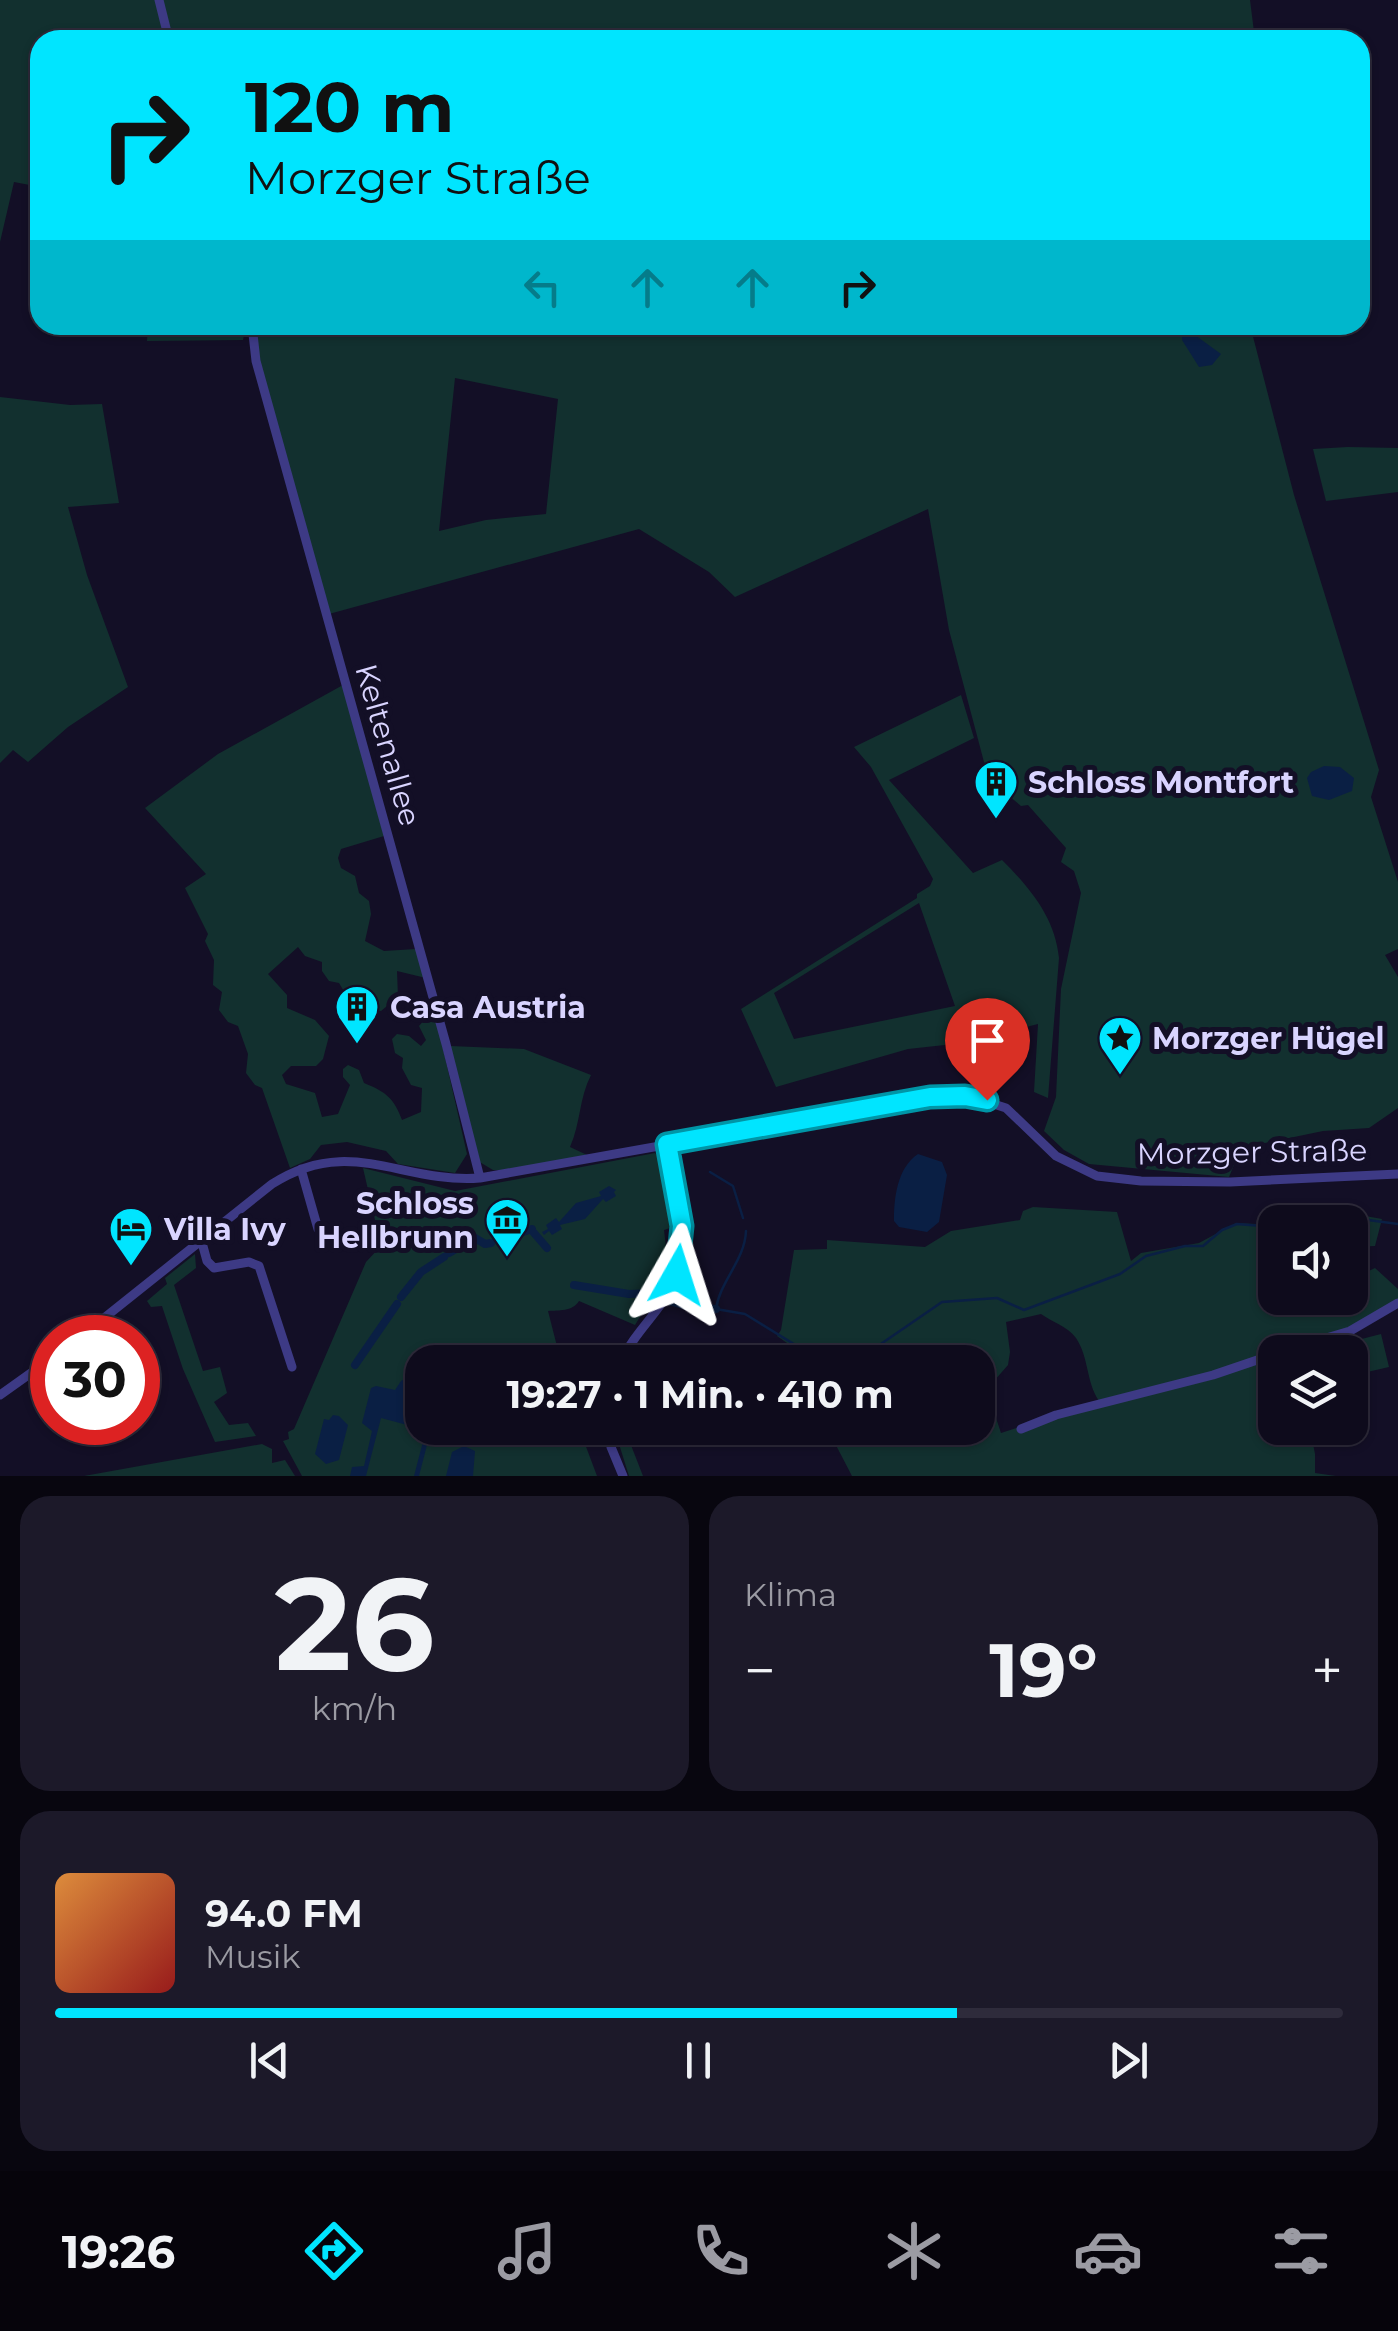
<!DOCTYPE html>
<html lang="de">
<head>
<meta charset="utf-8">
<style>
	body { margin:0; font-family:Montserrat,sans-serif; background:#1c1929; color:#f1f3f6; height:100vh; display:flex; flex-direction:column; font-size:38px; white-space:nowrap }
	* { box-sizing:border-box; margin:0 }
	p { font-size:32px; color:#9b9ba3 }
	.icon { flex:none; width:55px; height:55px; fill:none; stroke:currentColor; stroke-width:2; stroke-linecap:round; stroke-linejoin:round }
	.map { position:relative; height:1476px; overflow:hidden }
	.drawer { display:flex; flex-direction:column; gap:20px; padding:20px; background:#08060f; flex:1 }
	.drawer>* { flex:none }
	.top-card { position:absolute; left:30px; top:30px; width:1340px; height:305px; border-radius:30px; box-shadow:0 2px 8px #0004,0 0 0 2px #2e2b3b; background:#00e5ff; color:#111; overflow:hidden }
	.controls { position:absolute; left:1258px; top:1205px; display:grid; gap:20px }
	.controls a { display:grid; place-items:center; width:110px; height:110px; border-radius:20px; background:#0e0b1c; box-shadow:0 2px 8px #0004,0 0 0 2px #2e2b3b; font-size:50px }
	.speed { position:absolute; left:30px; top:1315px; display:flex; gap:20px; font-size:50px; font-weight:700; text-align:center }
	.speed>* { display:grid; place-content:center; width:130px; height:130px; border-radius:50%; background:#0e0b1c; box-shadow:0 2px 8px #0004,0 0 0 2px #2e2b3b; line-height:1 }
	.speed .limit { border:15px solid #d22; background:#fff; color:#111 }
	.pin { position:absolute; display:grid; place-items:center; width:85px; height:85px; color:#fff; margin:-102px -42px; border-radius:50% 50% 50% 0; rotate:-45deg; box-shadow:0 0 10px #0007 }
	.pin .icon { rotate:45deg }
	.me { position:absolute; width:110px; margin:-55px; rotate:6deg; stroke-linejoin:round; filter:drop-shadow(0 0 8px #0008) }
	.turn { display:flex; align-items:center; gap:35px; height:210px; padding:0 50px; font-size:45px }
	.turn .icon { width:130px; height:130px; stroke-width:2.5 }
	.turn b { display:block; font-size:70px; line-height:85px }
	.lanes { display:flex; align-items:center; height:95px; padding:0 50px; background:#0003; justify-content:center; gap:50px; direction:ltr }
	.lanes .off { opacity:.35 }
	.big { font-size:75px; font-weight:700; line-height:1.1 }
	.drawer .card { flex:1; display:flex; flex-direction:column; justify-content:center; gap:15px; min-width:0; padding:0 35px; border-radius:30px; background:#1c1929 }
	.drawer .dial { align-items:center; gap:0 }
	.dial b { font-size:130px; line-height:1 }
	.song { display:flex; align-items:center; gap:30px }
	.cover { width:120px; height:120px; border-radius:15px; background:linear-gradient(135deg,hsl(30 70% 55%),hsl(0 70% 35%)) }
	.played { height:10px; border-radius:5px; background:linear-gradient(90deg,#00e5ff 70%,#2e2b3b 70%) }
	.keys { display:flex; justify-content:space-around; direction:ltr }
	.heat { display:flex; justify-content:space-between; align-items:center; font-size:55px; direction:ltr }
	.drawer .tiles { flex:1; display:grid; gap:20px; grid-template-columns:1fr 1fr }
	.card:last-child { grid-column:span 2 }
	.trip { position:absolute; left:405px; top:1345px; width:590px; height:100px; border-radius:30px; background:#0e0b1c; box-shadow:0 2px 8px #0004,0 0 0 2px #2e2b3b; font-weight:700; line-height:100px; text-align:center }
	.menu { display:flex; height:160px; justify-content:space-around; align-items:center; background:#06040b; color:#9b9ba3 }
	.menu .icon { width:70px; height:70px }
	.menu .selected { color:#00e5ff }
	.menu b { font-size:45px; color:#f1f3f6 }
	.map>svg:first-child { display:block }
	.green { fill:#12302f; fill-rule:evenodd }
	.water { fill:#0a1f44 }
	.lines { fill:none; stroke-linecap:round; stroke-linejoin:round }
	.stream { stroke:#0a1f44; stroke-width:2.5 }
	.canal { stroke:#0a1f44; stroke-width:8 }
	.minor { stroke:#3d3a85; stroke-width:9 }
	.route-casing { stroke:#0095a6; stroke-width:25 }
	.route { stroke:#00e5ff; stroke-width:18 }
	.labels { text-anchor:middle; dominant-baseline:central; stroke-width:10; stroke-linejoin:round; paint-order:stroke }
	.street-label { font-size:30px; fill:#d9d4ff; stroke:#130f26 }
	.poi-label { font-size:30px; font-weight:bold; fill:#d9d4ff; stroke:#130f26; text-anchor:start }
</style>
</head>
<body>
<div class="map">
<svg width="1398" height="1476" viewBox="0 0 1398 1476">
	<rect width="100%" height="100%" fill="#130f26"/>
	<path class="green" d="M 0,0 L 1250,0 L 1255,40 L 40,40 L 40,187 L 14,182 L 0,242 Z
		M 148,325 L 246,325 L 243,340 L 147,341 Z
		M 256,325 L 1250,325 L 1294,495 L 1379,770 L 1371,797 L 1398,882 L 1398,949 L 1385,955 L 1398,977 L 1398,1108 L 1369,1128 L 1323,1131 L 1241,1148 L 1229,1177 L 1089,1164 L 1064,1150 L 1044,1131 L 1056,1097 L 1061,989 L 1081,893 L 1074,871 L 1061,862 L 1066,848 L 1028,805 L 1021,806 L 1000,788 L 984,762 L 949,630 L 928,509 L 735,597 L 709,572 L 639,529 L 329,614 L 260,362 ZM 455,378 L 558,399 L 546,514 L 486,520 L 439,531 Z
		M 0,397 L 70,405 L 102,404 L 119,503 L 68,507 L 87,575 L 128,687 L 68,727 L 28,762 L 13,750 L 0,763 Z
		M 1348,447 L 1398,448 L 1398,492 L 1326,501 L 1313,449 Z
		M 343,685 L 384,836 L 341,849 L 338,858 L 341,868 L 355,876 L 359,893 L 369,901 L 371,914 L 365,941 L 384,951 L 416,949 L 426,978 L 397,971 L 398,997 L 381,1011 L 346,1006 L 345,993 L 339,983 L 329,981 L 322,971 L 322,962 L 305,956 L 298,947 L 268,974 L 287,995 L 287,1008 L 315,1020 L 329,1036 L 323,1059 L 316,1066 L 291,1066 L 282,1075 L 286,1084 L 315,1093 L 322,1117 L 338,1114 L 350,1085 L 343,1077 L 343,1069 L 348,1065 L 359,1070 L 364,1083 C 386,1092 394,1098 402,1120 L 421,1112 L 422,1088 L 411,1085 L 402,1068 L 403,1058 L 395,1053 L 392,1039 L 397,1034 L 409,1036 L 421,1046 L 426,1040 L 419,1026 L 426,1018 L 437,1022 L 467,1154 L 455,1173 L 398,1164 L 386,1151 L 347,1142 L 321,1145 L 310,1159 L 290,1168 L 262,1088 L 255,1085 L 246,1073 L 248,1054 L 238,1026 L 228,1022 L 219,1010 L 222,992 L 213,985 L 214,960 L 205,941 L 208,934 L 185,888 L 206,874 L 145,808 L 218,754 Z
		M 961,695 L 974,738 L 889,780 L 973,873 L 1002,860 C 1031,889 1055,918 1059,958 L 1048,1098 L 1034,1092 L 1038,1024 L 963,1043 L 908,1049 L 776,1087 L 741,1009 L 917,898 L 917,894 L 930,886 L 933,879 L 871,767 L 854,747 ZM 919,903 L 955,1006 L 794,1039 L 774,993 Z
		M 450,1046 L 524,1049 L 591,1075 C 579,1098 581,1122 570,1147 L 587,1155 L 505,1170 L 493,1170 L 478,1161 Z
		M 655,1153 L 662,1160 L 676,1226 L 664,1230 L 666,1247 L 673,1247 L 673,1263 L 635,1325 L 579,1301 C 572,1312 559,1310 548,1311 L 561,1362 L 422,1362 L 422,1428 L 579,1428 L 597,1476 L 302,1476 L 283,1441 L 289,1439 L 288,1432 L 294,1429 L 366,1262 L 381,1246 L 363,1168 L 455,1191 Z
		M 1033,1207 L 1117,1212 L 1131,1261 L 1141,1253 L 1199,1243 L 1236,1223 L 1275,1225 L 1275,1298 L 1350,1298 L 1350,1263 L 1352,1279 L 1375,1268 L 1398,1289 L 1398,1301 L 1359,1325 L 1293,1347 L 1295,1352 L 1275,1352 L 1275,1428 L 1310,1428 L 1315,1454 L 1315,1473 L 1336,1476 L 852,1476 L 827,1428 L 978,1428 L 978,1362 L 825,1362 L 800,1352 L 777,1336 L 781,1330 L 794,1250 L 827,1249 L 827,1240 L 925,1247 L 951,1231 L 1020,1220 L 1023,1211 ZM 1041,1314 C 1052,1322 1067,1326 1076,1338 C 1089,1357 1086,1382 1099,1401 L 1001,1433 L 995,1415 L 994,1381 L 1008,1365 L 1010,1352 L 1006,1322 Z
		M 1323,1211 L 1343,1212 L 1382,1219 L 1375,1246 L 1350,1247 L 1350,1222 L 1288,1222 Z
		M 195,1254 L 196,1268 L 174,1285 L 203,1371 L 220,1367 L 227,1393 L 214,1402 L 229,1425 L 248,1423 L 256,1436 L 215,1442 L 183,1369 L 162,1306 L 151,1307 L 147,1301 L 167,1284 L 165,1278 Z
		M 1381,1334 L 1389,1367 L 1350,1376 L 1350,1352 L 1311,1352 Z
		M 614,1428 L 629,1428 L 629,1440 L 643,1476 L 629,1476 Z
		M 262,1444 L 272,1449 L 272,1463 L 285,1460 L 295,1476 L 84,1476 Z"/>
	<path class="water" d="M 1182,329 L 1188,330 L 1221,354 L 1212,365 L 1199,367 L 1182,340 Z
		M 1324,766 L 1340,767 L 1354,778 L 1352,791 L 1329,800 L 1312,796 L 1307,778 L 1311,772 Z
		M 918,1154 L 942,1162 L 947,1175 L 939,1222 L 927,1232 L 899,1227 L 894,1221 C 894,1198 897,1168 918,1154 Z
		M 609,1186 L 616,1190 L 614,1192 L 616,1196 L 606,1202 L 603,1199 L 585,1219 L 560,1225 L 562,1229 L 552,1235 L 549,1231 L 544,1235 L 542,1232 L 548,1229 L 546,1225 L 556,1218 L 559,1222 L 576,1203 L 601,1196 L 599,1192 Z
		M 408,1377 L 422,1381 L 422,1428 L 443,1428 L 439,1444 L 427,1445 L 419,1476 L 414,1476 L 426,1430 L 381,1418 L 366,1476 L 350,1476 L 352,1467 L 364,1466 L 372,1431 L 362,1423 L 371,1388 L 376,1386 L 395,1390 L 401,1381 Z
		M 333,1415 L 339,1416 L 348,1425 L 339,1460 L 326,1464 L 315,1454 L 324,1419 L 329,1420 Z
		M 464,1446 L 475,1451 L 473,1476 L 446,1476 L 452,1452 Z"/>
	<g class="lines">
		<path class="stream" d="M 710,1172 L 733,1186 L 743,1218
			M 1299,1222 L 1323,1214 L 1398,1224
			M 746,1231 C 745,1260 720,1281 716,1309 L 745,1314 L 810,1354 L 839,1361 L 875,1348 L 942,1302 L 997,1298 L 1024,1310 L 1120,1274 L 1146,1256 L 1185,1246 L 1203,1246 L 1222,1230 L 1237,1224 L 1275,1227"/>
		<path class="canal" d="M 534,1233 L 547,1248
			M 511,1236 L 532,1229
			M 449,1253 L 475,1238 L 485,1244 L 491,1243
			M 574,1285 L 629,1294 L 655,1293
			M 401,1297 L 421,1272 L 444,1257
			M 672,1302 L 691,1307 L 716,1309
			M 355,1365 L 397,1304"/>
		<path class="minor" d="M 159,0 L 169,40
			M 252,325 L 256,361 L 446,1044 L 480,1178
			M 301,1169 L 318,1229
			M 201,1239 L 207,1261 L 214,1268 L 249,1262 L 259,1266 L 292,1367
			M 79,1338 L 272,1184 C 350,1134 401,1184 480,1178 L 946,1095 L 972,1097 L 1006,1108 L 1056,1156 L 1097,1176 L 1141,1181 L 1230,1182 L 1398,1174
			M 1279,1352 L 1350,1331 L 1398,1303
			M 621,1362 C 633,1335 655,1316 670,1291 C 695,1247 677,1190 667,1144
			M 0,1395 L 52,1358
			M 609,1428 L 611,1447 L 623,1476
			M 1021,1429 L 1056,1415 L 1213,1375 L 1275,1354"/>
	</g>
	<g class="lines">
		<defs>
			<path id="route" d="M 677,1275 L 682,1226 L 667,1144 L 930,1097 L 965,1096 L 987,1100"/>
		</defs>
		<use href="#route" class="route-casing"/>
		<use href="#route" class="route"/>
	</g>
	<defs>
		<symbol id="building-pin" viewBox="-11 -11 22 30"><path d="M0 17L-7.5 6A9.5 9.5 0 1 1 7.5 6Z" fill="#00e5ff" stroke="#130f26"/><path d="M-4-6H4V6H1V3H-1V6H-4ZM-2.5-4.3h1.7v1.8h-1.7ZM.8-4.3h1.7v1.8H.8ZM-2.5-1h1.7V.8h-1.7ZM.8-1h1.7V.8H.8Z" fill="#111"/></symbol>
		<symbol id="sight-pin" viewBox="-11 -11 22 30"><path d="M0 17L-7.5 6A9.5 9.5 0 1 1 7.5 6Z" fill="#00e5ff" stroke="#130f26"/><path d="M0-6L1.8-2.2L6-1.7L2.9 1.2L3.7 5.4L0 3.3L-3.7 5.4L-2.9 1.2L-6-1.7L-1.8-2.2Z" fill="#111"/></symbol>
		<symbol id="museum-pin" viewBox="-11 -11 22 30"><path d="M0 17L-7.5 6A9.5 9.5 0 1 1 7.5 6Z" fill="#00e5ff" stroke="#130f26"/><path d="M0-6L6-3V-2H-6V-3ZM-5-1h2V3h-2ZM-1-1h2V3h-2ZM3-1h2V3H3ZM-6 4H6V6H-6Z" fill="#111"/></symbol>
		<symbol id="hotel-pin" viewBox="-11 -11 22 30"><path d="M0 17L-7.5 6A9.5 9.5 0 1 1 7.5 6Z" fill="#00e5ff" stroke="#130f26"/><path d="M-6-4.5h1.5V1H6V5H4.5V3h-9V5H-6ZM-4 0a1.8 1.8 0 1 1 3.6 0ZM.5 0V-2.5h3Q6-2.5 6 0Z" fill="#111"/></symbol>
	</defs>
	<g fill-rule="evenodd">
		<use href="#building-pin" x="971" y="757" width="50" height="68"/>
		<use href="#building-pin" x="332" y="982" width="50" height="68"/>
		<use href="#sight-pin" x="1095" y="1013" width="50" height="68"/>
		<use href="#museum-pin" x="482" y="1195" width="50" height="68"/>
		<use href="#hotel-pin" x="106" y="1204" width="50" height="68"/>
	</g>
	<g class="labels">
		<g class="street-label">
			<text transform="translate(388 745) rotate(74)">Keltenallee</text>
			<text transform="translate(1252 1152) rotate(-1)">Morzger Straße</text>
		</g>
		<g class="poi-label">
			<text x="1028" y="782">Schloss Montfort</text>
			<text x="390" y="1007">Casa Austria</text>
			<text x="1152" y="1038">Morzger Hügel</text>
			<text x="474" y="1203" text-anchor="end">Schloss<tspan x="474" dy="34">Hellbrunn</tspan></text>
			<text x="164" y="1229">Villa Ivy</text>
		</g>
	</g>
</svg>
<div class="controls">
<a><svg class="icon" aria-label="sound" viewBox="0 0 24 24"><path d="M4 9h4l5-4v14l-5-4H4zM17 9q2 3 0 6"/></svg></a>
<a><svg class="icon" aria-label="layers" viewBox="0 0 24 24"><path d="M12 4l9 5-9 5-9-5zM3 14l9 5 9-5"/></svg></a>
</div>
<div class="speed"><div class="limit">30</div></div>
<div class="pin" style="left:987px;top:1100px;background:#d93025"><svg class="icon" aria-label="arrive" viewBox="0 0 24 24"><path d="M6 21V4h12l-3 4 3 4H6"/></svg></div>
<svg class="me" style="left:677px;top:1275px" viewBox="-20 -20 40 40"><path d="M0-17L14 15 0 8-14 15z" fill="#00e5ff" stroke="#fff" stroke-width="4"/></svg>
<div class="trip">19:27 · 1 Min. · 410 m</div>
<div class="top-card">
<div class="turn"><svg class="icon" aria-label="right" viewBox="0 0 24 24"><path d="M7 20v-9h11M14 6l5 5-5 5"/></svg><div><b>120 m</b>Morzger Straße</div></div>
<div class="lanes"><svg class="icon off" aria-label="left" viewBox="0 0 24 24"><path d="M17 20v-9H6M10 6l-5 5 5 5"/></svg><svg class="icon off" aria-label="ahead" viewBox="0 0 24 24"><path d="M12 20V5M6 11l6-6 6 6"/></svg><svg class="icon off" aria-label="ahead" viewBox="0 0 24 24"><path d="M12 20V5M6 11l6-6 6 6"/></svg><svg class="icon" aria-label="right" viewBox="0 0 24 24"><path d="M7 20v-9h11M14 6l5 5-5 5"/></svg></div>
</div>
</div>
<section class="drawer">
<div class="tiles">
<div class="card dial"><b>26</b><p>km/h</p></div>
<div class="card"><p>Klima</p>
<div class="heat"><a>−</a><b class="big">19°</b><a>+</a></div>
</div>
<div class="card">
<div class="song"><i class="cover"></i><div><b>94.0 FM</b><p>Musik</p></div></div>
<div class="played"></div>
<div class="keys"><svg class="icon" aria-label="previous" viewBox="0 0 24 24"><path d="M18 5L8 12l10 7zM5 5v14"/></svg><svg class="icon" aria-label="pause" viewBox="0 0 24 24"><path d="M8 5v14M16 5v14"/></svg><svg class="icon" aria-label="next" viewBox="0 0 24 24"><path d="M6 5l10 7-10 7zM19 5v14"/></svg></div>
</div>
</div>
</section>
<nav class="menu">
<b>19:26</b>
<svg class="icon selected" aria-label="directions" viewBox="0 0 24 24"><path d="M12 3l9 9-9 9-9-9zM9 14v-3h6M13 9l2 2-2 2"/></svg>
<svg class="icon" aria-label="music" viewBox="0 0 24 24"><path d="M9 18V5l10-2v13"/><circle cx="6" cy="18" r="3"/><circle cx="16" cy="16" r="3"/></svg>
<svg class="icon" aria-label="phone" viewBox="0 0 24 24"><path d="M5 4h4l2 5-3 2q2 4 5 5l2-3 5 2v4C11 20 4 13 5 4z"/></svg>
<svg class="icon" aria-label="climate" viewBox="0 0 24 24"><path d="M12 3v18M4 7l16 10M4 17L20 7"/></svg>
<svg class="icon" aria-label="car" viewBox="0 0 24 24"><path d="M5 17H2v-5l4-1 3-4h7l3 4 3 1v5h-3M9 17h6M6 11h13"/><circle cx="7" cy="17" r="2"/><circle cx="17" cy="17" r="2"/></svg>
<svg class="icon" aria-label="filters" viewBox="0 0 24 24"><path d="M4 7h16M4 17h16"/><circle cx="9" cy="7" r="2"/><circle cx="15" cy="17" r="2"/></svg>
</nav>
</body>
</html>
